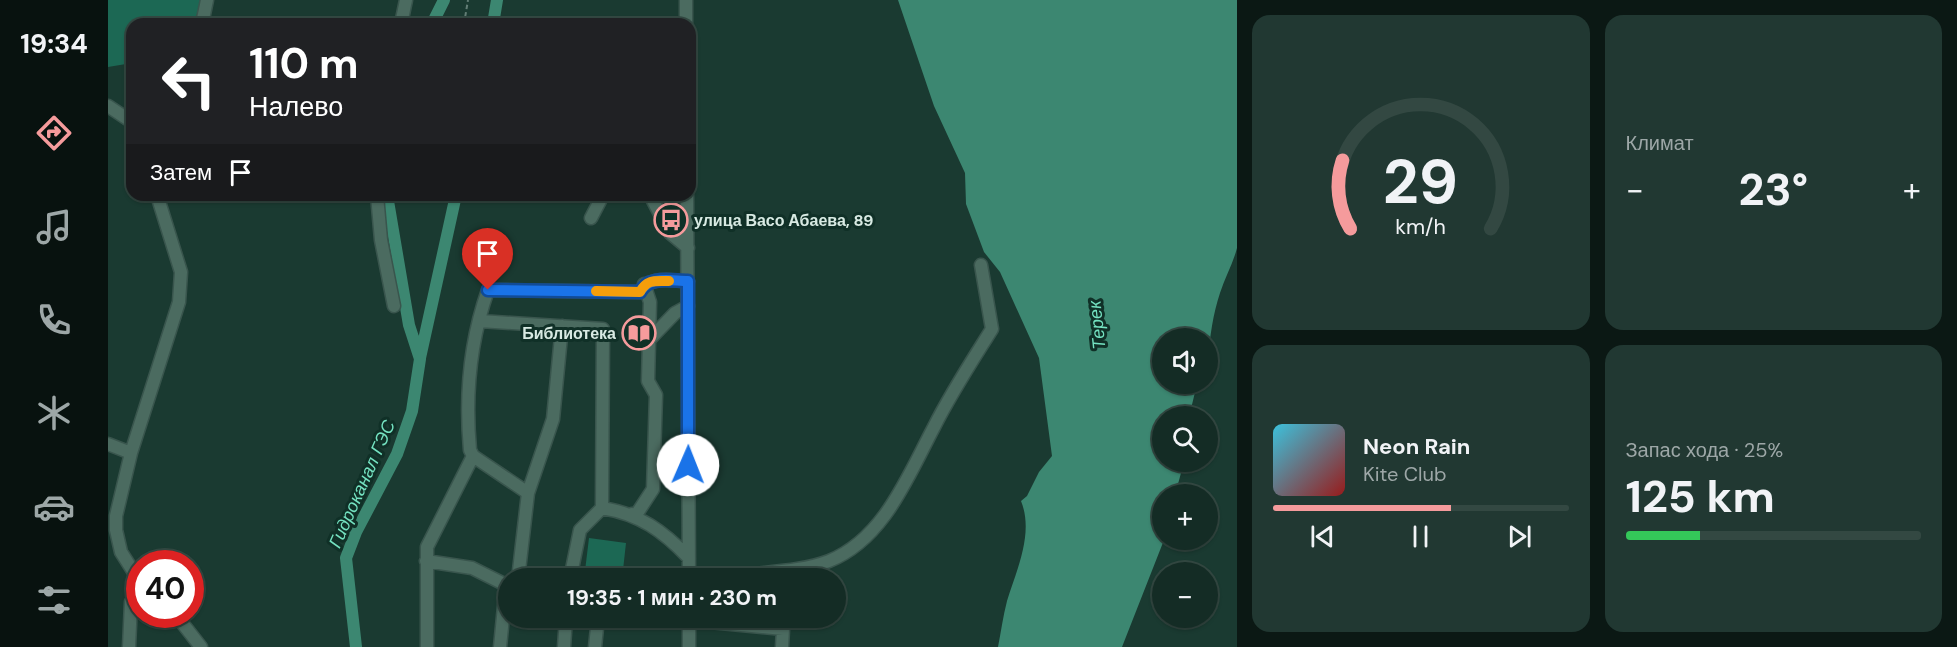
<!DOCTYPE html>
<html lang="ru">
<head>
<meta charset="utf-8">
<style>
	body { margin:0; font-family:"DM Sans",sans-serif; background:#213832; color:#f1f3f6; height:100vh; display:flex; flex-direction:column; font-size:22px; white-space:nowrap }
	* { box-sizing:border-box; margin:0 }
	p { font-size:20px; color:#9da7a7 }
	.icon { flex:none; width:33px; height:33px; fill:none; stroke:currentColor; stroke-width:2; stroke-linecap:round; stroke-linejoin:round }
	.map { position:relative; flex:1; overflow:hidden }
	.side { display:flex; flex-direction:column; gap:15px; padding:15px; background:#0b1814; width:720px }
	.side>* { flex:none }
	.banner { position:absolute; left:18px; top:18px; width:570px; height:183px; border-radius:18px; box-shadow:0 2px 4px #0004,0 0 0 2px #334842; background:#202124; color:#fff; overflow:hidden }
	.fabs { position:absolute; left:1044px; top:328px; display:grid; gap:12px }
	.fabs a { display:grid; place-items:center; width:66px; height:66px; border-radius:50%; background:#142c25; box-shadow:0 2px 4px #0004,0 0 0 2px #334842; font-size:30px }
	.speed { position:absolute; left:18px; top:550px; display:flex; gap:12px; font-size:30px; font-weight:700; text-align:center }
	.speed>* { display:grid; place-content:center; width:78px; height:78px; border-radius:50%; background:#142c25; box-shadow:0 2px 4px #0004,0 0 0 2px #334842; line-height:1 }
	.speed .limit { border:9px solid #d22; background:#fff; color:#111 }
	.pin { position:absolute; display:grid; place-items:center; width:51px; height:51px; color:#fff; margin:-62px -26px; border-radius:50% 50% 50% 0; rotate:-45deg; box-shadow:0 0 6px #0007 }
	.pin .icon { rotate:45deg }
	.me { position:absolute; width:66px; margin:-33px; rotate:1deg; stroke-linejoin:round; filter:drop-shadow(0 0 4px #0008) }
	.turn { display:flex; align-items:center; gap:21px; height:126px; padding:0 24px; font-size:27px }
	.turn .icon { width:78px; height:78px; stroke-width:2.5 }
	.turn b { display:block; font-size:42px; line-height:51px }
	.then { display:flex; align-items:center; height:57px; padding:0 24px; background:#0003; gap:12px; font-size:22px }
	.big { font-size:45px; font-weight:700; line-height:1.1 }
	.side .widget { flex:1; display:flex; flex-direction:column; justify-content:center; gap:9px; min-width:0; padding:0 21px; border-radius:18px; background:#213832 }
	.side .dial { align-items:center; gap:0 }
	.dial svg { height:156px; overflow:visible; fill:none; stroke:#334842; stroke-width:7; stroke-linecap:round; text-anchor:middle }
	.dial text { fill:#f1f3f6; stroke:none }
	.song { display:flex; align-items:center; gap:18px }
	.cover { width:72px; height:72px; border-radius:9px; background:linear-gradient(135deg,hsl(190 70% 55%),hsl(0 70% 35%)) }
	.played { height:6px; border-radius:3px; background:linear-gradient(90deg,#f59b9c 60%,#334842 60%) }
	.keys { display:flex; justify-content:space-around; direction:ltr }
	.heat { display:flex; justify-content:space-between; align-items:center; font-size:33px; direction:ltr }
	.charge { height:9px; border-radius:4px; background:linear-gradient(90deg,#34c759 25%,#334842 0) }
	.side .tiles { flex:1; display:grid; gap:15px; grid-template-columns:repeat(2,1fr) }
	.trip { position:absolute; left:390px; top:568px; width:348px; height:60px; border-radius:30px; background:#142c25; box-shadow:0 2px 4px #0004,0 0 0 2px #334842; font-weight:700; line-height:60px; text-align:center }
	main { display:flex; flex:1; min-height:0 }
	.dock { display:flex; flex-direction:column; width:108px; justify-content:space-around; align-items:center; background:#08120f; color:#9da7a7 }
	.dock .icon { width:42px; height:42px }
	.dock .active { color:#f59b9c }
	.dock b { font-size:27px; color:#f1f3f6 }
	.map>svg:first-child { display:block }
	.green { fill:#1c6854 }
	.water { fill:#3c8771 }
	.lines { fill:none; stroke-linecap:round; stroke-linejoin:round }
	.canal { stroke:#3c8771; stroke-width:12 }
	.minor-casing { stroke:#39554d; stroke-width:15 }
	.path { stroke:#637e76; stroke-width:2; stroke-dasharray:4.5 3; stroke-linecap:butt }
	.minor { stroke:#4b6b60; stroke-width:12 }
	.route-casing { stroke:#114b97; stroke-width:15 }
	.route { stroke:#1a73e8; stroke-width:10 }
	.slow { stroke:#f59e0b; stroke-width:10 }
	.labels { text-anchor:middle; dominant-baseline:central; stroke-width:6; stroke-linejoin:round; paint-order:stroke }
	.poi-label { font-size:16px; font-weight:bold; fill:#d8eae3; stroke:#103027; text-anchor:start }
	.water-label { font-size:18px; font-style:italic; fill:#74e2c1; stroke:#103027 }
</style>
</head>
<body>
<main>
<nav class="dock">
<b>19:34</b>
<svg class="icon active" aria-label="directions" viewBox="0 0 24 24"><path d="M12 3l9 9-9 9-9-9zM9 14v-3h6M13 9l2 2-2 2"/></svg>
<svg class="icon" aria-label="music" viewBox="0 0 24 24"><path d="M9 18V5l10-2v13"/><circle cx="6" cy="18" r="3"/><circle cx="16" cy="16" r="3"/></svg>
<svg class="icon" aria-label="phone" viewBox="0 0 24 24"><path d="M5 4h4l2 5-3 2q2 4 5 5l2-3 5 2v4C11 20 4 13 5 4z"/></svg>
<svg class="icon" aria-label="climate" viewBox="0 0 24 24"><path d="M12 3v18M4 7l16 10M4 17L20 7"/></svg>
<svg class="icon" aria-label="car" viewBox="0 0 24 24"><path d="M5 17H2v-5l4-1 3-4h7l3 4 3 1v5h-3M9 17h6M6 11h13"/><circle cx="7" cy="17" r="2"/><circle cx="17" cy="17" r="2"/></svg>
<svg class="icon" aria-label="filters" viewBox="0 0 24 24"><path d="M4 7h16M4 17h16"/><circle cx="9" cy="7" r="2"/><circle cx="15" cy="17" r="2"/></svg>
</nav>
<div class="map">
<svg width="1129" height="647" viewBox="0 0 1129 647">
	<rect width="100%" height="100%" fill="#1a3a31"/>
	<path class="green" d="M 0,0 L 93,0 L 86,24 L 24,24 L 24,63 L 0,67 Z
		M 481,538 L 518,543 L 514,579 L 476,579 Z"/>
	<path class="water" d="M 790,0 L 1129,0 L 1129,248 C 1125,264 1117,277 1112,293 C 1105,314 1102,336 1100,359 L 1100,339 L 1054,339 L 1054,384 L 1089,384 L 1081,417 L 1054,417 L 1054,462 L 1076,462 L 1067,495 L 1054,495 L 1056,540 L 1014,647 L 890,647 C 893,632 895,616 899,601 C 909,569 926,533 913,501 L 919,496 L 931,472 L 944,456 L 931,358 L 892,272 L 876,252 L 858,204 L 857,173 L 826,106 Z"/>
	<g class="lines">
		<path class="canal" d="M 324,24 L 336,0
			M 385,24 L 389,0
			M 312,358 L 348,195
			M 248,647 L 238,558 L 248,532 L 289,454 L 304,411 L 312,359 L 301,325 L 279,195"/>
		<defs>
			<path id="minor" d="M 578,0 L 578,24
				M 94,24 L 99,0
				M 293,24 L 298,0
				M 0,106 L 24,122
				M 269,195 L 273,240 L 286,306
				M 542,195 L 562,233 L 580,248
				M 579,195 L 581,579
				M 483,218 L 495,195
				M 372,321 L 495,329 L 494,508 C 532,514 555,531 581,558
				M 541,340 L 567,313 L 580,306
				M 0,444 L 23,453
				M 420,493 L 365,456 L 362,450 C 357,396 362,341 380,290 L 532,292 C 541,275 563,281 580,281
				M 524,514 L 528,515 L 545,489 L 548,395 L 540,381 L 542,302 L 536,284
				M 318,561 L 364,568 L 400,586
				M 410,579 L 420,493 L 445,419 L 454,326
				M 462,579 L 472,530 L 494,508
				M 612,579 C 647,571 687,574 721,561 C 776,539 800,476 826,427 C 843,393 864,361 884,329 L 873,265
				M 32,582 L 13,552 L 8,530 L 8,516 L 23,453 L 71,302 L 73,272 L 49,195
				M 68,615 L 93,647
				M 581,618 L 581,647
				M 21,647 L 23,602 L 32,588
				M 319,647 L 319,547 L 365,456
				M 392,647 L 398,586
				M 456,647 L 458,618
				M 487,647 L 490,618 L 581,620 L 675,629 L 674,647"/>
		</defs>
		<use href="#minor" class="minor-casing"/>
		<path class="path" d="M 356,24 L 360,0"/>
		<use href="#minor" class="minor"/>
	</g>
	<g class="lines">
		<defs>
			<path id="route" d="M 380,290 L 532,292 C 541,275 563,281 580,281 L 580,465"/>
		</defs>
		<use href="#route" class="route-casing"/>
		<use href="#route" class="route"/>
		<path class="slow" d="M 488,291 L 532,292 C 539,279 547,281 561,281"/>
	</g>
	<defs>
		<symbol id="bus-ring" viewBox="-11 -11 22 22"><circle r="9.5" fill="#103027" stroke="#f59b9c" stroke-width="1.5"/><path d="M-5-6H5V4H4V6H2V4H-2V6H-4V4H-5ZM-3.5-4V0h7V-4ZM-3.5 1.2v1.5H-2V1.2ZM2 1.2v1.5H3.5V1.2Z" fill="#f59b9c"/></symbol>
		<symbol id="library-ring" viewBox="-11 -11 22 22"><circle r="9.5" fill="#103027" stroke="#f59b9c" stroke-width="1.5"/><path d="M-6-4Q-3-5.5-.7-3.5V5Q-3 3-6 4ZM6-4Q3-5.5 .7-3.5V5Q3 3 6 4Z" fill="#f59b9c"/></symbol>
	</defs>
	<g fill-rule="evenodd">
		<use href="#bus-ring" x="544" y="201" width="38" height="38"/>
		<use href="#library-ring" x="512" y="314" width="38" height="38"/>
	</g>
	<g class="labels">
		<g class="poi-label">
			<text x="586" y="220">улица Васо Абаева, 89</text>
			<text x="508" y="333" text-anchor="end">Библиотека</text>
		</g>
		<g class="water-label">
			<text transform="translate(989 325) rotate(-96)">Терек</text>
			<text transform="translate(254 484) rotate(-66)">Гидроканал ГЭС</text>
		</g>
	</g>
</svg>
<div class="fabs">
<a><svg class="icon" aria-label="sound" viewBox="0 0 24 24"><path d="M4 9h4l5-4v14l-5-4H4zM17 9q2 3 0 6"/></svg></a>
<a><svg class="icon" aria-label="search" viewBox="0 0 24 24"><circle cx="10" cy="10" r="6"/><path d="M15 15l6 6"/></svg></a>
<a>+</a>
<a>−</a>
</div>
<div class="speed"><div class="limit">40</div></div>
<div class="pin" style="left:380px;top:290px;background:#d93025"><svg class="icon" aria-label="arrive" viewBox="0 0 24 24"><path d="M6 21V4h12l-3 4 3 4H6"/></svg></div>
<svg class="me" style="left:580px;top:465px" viewBox="-20 -20 40 40"><circle r="19" fill="#fff"/><path d="M0-13L10 11 0 6-10 11z" fill="#1a73e8"/></svg>
<div class="trip">19:35 · 1 мин · 230 m</div>
<div class="banner">
<div class="turn"><svg class="icon" aria-label="left" viewBox="0 0 24 24"><path d="M17 20v-9H6M10 6l-5 5 5 5"/></svg><div><b>110 m</b>Налево</div></div>
<div class="then">Затем<svg class="icon" aria-label="arrive" viewBox="0 0 24 24"><path d="M6 21V4h12l-3 4 3 4H6"/></svg></div>
</div>
</div>
<section class="side">
<div class="tiles">
<div class="widget dial"><svg viewBox="0 0 100 80">
<path d="M14 69A42 42 0 1 1 86 69"/>
<path d="M14 69A42 42 0 0 1 10 34" stroke="#f59b9c"/>
<text x="50" y="56" font-size="32" font-weight="700">29</text>
<text x="50" y="72" font-size="11">km/h</text>
</svg></div>
<div class="widget"><p>Климат</p>
<div class="heat"><a>−</a><b class="big">23°</b><a>+</a></div>
</div>
<div class="widget">
<div class="song"><i class="cover"></i><div><b>Neon Rain</b><p>Kite Club</p></div></div>
<div class="played"></div>
<div class="keys"><svg class="icon" aria-label="previous" viewBox="0 0 24 24"><path d="M18 5L8 12l10 7zM5 5v14"/></svg><svg class="icon" aria-label="pause" viewBox="0 0 24 24"><path d="M8 5v14M16 5v14"/></svg><svg class="icon" aria-label="next" viewBox="0 0 24 24"><path d="M6 5l10 7-10 7zM19 5v14"/></svg></div>
</div>
<div class="widget"><p>Запас хода · 25%</p><b class="big">125 km</b><div class="charge"></div></div>
</div>
</section>
</main>
</body>
</html>
